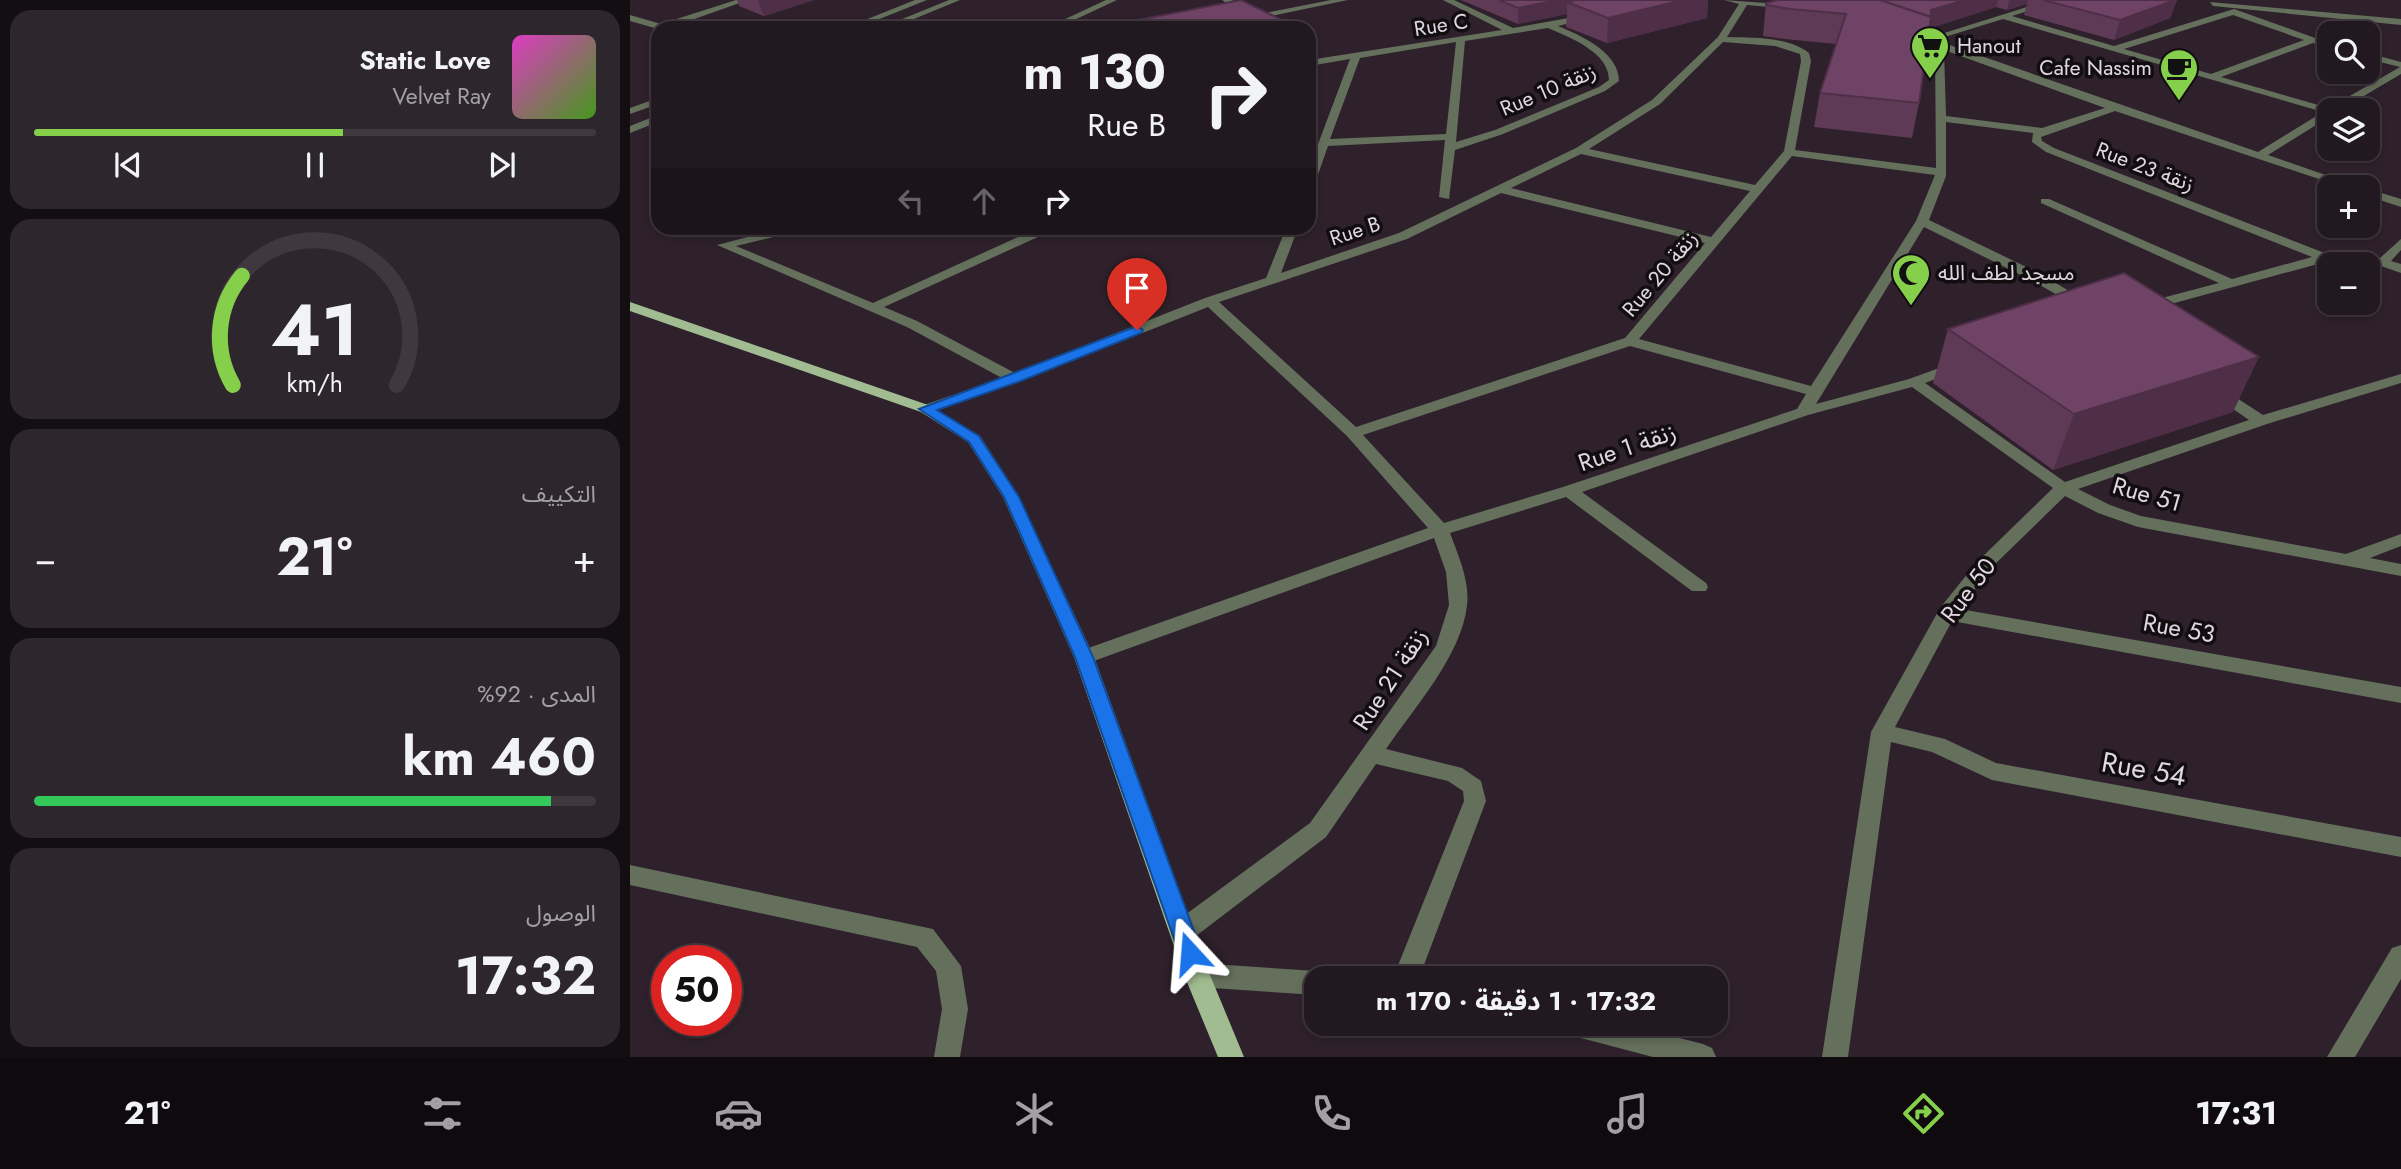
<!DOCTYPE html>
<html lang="ar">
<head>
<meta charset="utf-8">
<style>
	body { margin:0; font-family:Jost,"Noto Sans Arabic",sans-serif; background:#2e262d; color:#f1f3f6; direction:rtl; height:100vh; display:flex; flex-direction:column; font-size:26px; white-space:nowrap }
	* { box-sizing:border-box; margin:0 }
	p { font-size:23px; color:#a2a0a5 }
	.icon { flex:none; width:38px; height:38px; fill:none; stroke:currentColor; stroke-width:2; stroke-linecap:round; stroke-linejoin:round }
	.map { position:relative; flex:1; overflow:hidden; direction:ltr }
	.panel { display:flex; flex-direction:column; gap:10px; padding:10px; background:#130e12; width:630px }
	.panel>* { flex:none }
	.guide { position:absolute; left:21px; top:21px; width:665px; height:214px; border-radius:21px; box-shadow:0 4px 10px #0003,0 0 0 2px #3f383e; direction:rtl; background:#221920; color:#f1f3f6; overflow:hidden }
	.fabs { position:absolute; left:1687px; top:21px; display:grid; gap:14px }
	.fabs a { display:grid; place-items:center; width:63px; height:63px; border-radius:14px; background:#221920; box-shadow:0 4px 10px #0003,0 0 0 2px #3f383e; font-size:35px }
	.speed { position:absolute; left:21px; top:945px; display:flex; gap:14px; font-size:35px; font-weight:700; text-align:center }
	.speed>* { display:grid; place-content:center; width:91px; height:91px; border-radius:50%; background:#221920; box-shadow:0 4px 10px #0003,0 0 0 2px #3f383e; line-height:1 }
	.speed .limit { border:10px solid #d22; background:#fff; color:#111 }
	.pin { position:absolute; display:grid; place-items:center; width:60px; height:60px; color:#fff; margin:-72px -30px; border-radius:50% 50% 50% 0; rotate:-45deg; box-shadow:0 0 7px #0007 }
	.pin .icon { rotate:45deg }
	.me { position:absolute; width:77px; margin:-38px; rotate:341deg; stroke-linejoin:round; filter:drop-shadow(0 0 5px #0008) }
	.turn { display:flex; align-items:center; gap:24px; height:147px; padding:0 35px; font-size:32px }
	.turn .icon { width:91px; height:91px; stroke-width:2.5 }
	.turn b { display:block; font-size:49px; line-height:60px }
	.lanes { display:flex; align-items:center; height:66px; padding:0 35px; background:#0003; justify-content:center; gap:35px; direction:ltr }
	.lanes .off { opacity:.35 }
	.big { font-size:52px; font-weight:700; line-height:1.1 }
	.panel .tile { flex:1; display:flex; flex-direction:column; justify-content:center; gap:10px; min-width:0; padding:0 24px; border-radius:21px; background:#2e262d }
	.panel .dial { align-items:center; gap:0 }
	.dial svg { height:182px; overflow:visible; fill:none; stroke:#3f383e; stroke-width:7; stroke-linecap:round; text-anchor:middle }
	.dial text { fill:#f1f3f6; stroke:none }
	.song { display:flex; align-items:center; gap:21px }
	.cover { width:84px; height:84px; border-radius:10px; background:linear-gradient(135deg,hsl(310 70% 55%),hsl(100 70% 35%)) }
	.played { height:7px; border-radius:4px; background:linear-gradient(90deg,#86cf4b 55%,#3f383e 55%) }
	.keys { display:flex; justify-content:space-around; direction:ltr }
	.heat { display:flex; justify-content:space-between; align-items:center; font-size:38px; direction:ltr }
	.charge { height:10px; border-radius:5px; background:linear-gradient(90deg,#34c759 92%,#3f383e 0) }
	.trip { position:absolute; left:674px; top:966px; width:424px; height:70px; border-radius:21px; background:#221920; box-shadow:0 4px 10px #0003,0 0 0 2px #3f383e; font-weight:700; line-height:70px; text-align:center; direction:rtl }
	.tabs { display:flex; height:112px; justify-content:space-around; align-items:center; background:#0e0a0d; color:#a2a0a5 }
	.tabs .icon { width:49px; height:49px }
	.tabs .selected { color:#86cf4b }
	.tabs b { font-size:32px; color:#f1f3f6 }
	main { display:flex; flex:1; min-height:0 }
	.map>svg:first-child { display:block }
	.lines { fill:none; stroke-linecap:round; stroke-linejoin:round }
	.minor { fill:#64705c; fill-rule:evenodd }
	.major { fill:#a1bc91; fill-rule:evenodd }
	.wall { fill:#5f3a57 }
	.shaded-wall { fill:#4e2f47 }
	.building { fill:#6f4365; stroke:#4e2f47; stroke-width:2 }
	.route { fill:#1a73e8; stroke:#114b97; stroke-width:2 }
	.labels { text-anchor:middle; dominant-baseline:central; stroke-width:7; stroke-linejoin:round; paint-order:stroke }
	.far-street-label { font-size:21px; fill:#e0d8de; stroke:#120d11 }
	.far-poi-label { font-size:21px; fill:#e0d8de; stroke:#120d11; text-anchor:start }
	.street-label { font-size:24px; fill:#e0d8de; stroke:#120d11 }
	.near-street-label { font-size:28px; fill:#e0d8de; stroke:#120d11 }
</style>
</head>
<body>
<main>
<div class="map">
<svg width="1771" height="1057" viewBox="0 0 1771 1057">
	<rect width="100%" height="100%" fill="#2e212b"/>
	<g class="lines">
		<path class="minor" d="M 106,0 L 118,0 L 39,28 L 28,29 L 0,21 L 0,15 L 31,24 Z
			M 285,0 L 297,0 L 227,28 L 215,28 Z
			M 319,0 L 330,0 L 262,28 L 250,28 Z
			M 476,0 L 487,0 L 427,28 L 416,28 Z
			M 592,0 L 602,0 L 625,15 L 701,0 L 718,0 L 631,18 L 644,28 L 634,28 L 617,20 L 617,17 Z
			M 813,0 L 824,0 L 883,28 L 961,14 L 961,18 L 928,26 C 950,35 989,52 989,81 L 975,91 L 873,134 L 825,150 L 819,199 L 809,197 L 815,140 L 698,146 L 685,183 L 679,186 L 679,168 L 720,59 L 679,66 L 679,60 L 872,30 ZM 918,28 C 939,37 979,52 979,80 L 969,87 L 865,130 L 826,142 L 835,41 ZM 826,42 L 816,134 L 700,139 L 730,58 Z
			M 1094,0 L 1150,4 L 1205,0 L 1150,8 L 1117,5 L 1097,37 C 1123,38 1157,36 1179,53 L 1181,61 L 1165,150 L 1306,168 L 1305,47 L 1292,40 L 1419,0 L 1432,0 L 1382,16 L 1484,46 L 1604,9 L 1699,43 L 1699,49 L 1683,43 L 1591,77 L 1699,108 L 1770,67 L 1738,59 L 1738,53 L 1771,62 L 1771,74 L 1710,110 L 1699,110 L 1699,117 L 1638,155 L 1730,187 L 1713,187 L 1485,111 L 1411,137 L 1412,141 L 1424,148 L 1697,254 L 1750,258 L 1771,239 L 1771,250 L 1761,261 L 1771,264 L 1771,273 L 1751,266 L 1695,262 L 1519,310 L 1509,310 L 1509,304 L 1589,283 L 1411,203 L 1411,199 L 1419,199 L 1602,279 L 1682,257 L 1416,152 L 1402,142 L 1403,133 L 1316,122 L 1316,176 L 1299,220 L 1413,275 L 1460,304 L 1453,308 L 1448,307 L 1403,281 L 1294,227 L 1186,404 L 1279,379 L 1323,363 L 1333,363 L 1335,366 L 1333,369 L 1295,383 L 1435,482 L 1619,420 L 1583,395 L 1580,392 L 1583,389 L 1593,389 L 1633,415 L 1771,374 L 1771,383 L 1637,424 L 1448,489 L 1480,505 L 1511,516 L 1716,554 L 1771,534 L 1771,546 L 1740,558 L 1771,564 L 1771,576 L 1508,527 L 1468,513 L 1435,496 L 1359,570 L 1330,609 L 1771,687 L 1771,703 L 1322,621 L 1265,727 L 1315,739 L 1366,763 L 1771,837 L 1771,857 L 1362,780 L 1302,752 L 1261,742 L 1218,1057 L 1192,1057 L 1241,732 L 1310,608 L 1347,562 L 1423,488 L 1282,387 L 1178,415 L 952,492 L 1076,583 L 1078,587 L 1076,591 L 1062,591 L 936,497 L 820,533 C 828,555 840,581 837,605 C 832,655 784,708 756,749 L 832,768 L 851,781 L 856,801 L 789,978 L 763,978 L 834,801 L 833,791 L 818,781 L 746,764 L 696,837 L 562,939 L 553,942 L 544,939 L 541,931 L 544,923 L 680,823 L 806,646 L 819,605 L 816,572 L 804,538 L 461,662 L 454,664 L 447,662 L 444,657 L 447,652 L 798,528 L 717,436 L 578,307 L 389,382 L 296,414 L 291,412 L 288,409 L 291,406 L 372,378 L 277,327 L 87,245 L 152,228 L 171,228 L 169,231 L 106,246 L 243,303 L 408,228 L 423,228 L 421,231 L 254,307 L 287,321 L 385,373 L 575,298 L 636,278 L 656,228 L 668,228 L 651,273 L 769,233 L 946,148 L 1022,100 L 1088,37 L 1109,4 ZM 1603,15 L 1674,40 L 1581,74 L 1494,49 ZM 1373,19 L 1693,112 L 1628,152 L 1305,40 ZM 1093,42 L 1145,46 L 1170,54 L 1171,61 L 1154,151 L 1125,185 L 959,149 L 1030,104 ZM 1314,50 L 1475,108 L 1412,128 L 1316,116 ZM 951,154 L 1120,191 L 1081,237 L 881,188 ZM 1162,156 L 1305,175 L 1286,221 L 1181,386 L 1009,339 ZM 871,193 L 1075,243 L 995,338 L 726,427 L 589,302 L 777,239 ZM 1000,346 L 1176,394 L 1167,409 L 933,487 L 814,523 L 733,435 Z
			M 1580,2 L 1771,19 L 1771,25 L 1583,6 Z
			M 28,98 L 28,104 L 0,114 L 0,108 Z
			M 28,115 L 28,122 L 0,133 L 0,126 Z
			M 1738,189 L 1771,199 L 1771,207 L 1738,196 Z
			M 0,865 L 303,929 L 331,966 L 338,1009 L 330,1057 L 304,1057 L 312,1009 L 306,971 L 287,947 L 0,885 Z
			M 1771,945 L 1771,979 L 1725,1057 L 1697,1057 L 1762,948 Z
			M 567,963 L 686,971 L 695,975 L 697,978 L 686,978 L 686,995 L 567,987 L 558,983 L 554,975 L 558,967 Z
			M 934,1024 L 995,1024 L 1073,1044 L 1082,1048 L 1086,1057 L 1023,1057 L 947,1037 L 938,1033 Z"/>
		<path class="major" d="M 0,302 L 301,406 L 350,436 L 389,497 L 464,657 L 580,975 L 614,1057 L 588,1057 L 554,975 L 444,657 L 373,497 L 338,442 L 291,412 L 0,311 Z"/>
	</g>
	<path class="wall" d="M 107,0 L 184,0 L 134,16 L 109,6 Z
		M 831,0 L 1078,0 L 1077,18 L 977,43 L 936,27 L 937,14 L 888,24 Z
		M 1148,0 L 1547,0 L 1540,18 L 1484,40 L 1394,15 L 1397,4 L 1377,10 L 1366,7 L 1300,28 L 1289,103 L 1282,138 L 1184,127 L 1190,93 L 1206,44 L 1155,39 L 1133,36 L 1136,3 Z
		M 1318,329 L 1603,412 L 1423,470 L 1303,383 Z"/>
	<path class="shaded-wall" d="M 132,0 L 184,0 L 134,16 L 128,1 Z
		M 928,0 L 1008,0 L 937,2 L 937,14 L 888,24 L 888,8 Z
		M 1053,0 L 1078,0 L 1077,18 L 977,43 L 978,18 Z
		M 1334,0 L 1368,0 L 1366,7 L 1298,29 L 1301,10 Z
		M 1379,0 L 1398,0 L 1397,4 L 1377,10 Z
		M 1545,0 L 1547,0 L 1540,18 L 1484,40 L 1490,20 Z
		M 1629,357 L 1603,412 L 1423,470 L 1444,414 Z"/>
	<path class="building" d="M 611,0 L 664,26 L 653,28 L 467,28 Z
		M 869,0 L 928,0 L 888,8 Z
		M 947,0 L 1053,0 L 978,18 L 937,2 Z
		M 1148,0 L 1250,0 L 1301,17 L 1289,103 L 1190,93 L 1216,14 L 1160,9 L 1136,5 L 1136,3 Z
		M 1250,0 L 1334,0 L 1301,10 L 1301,16 L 1299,16 Z
		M 1413,0 L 1545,0 L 1490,20 Z
		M 1494,273 L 1629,357 L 1444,414 L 1318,329 Z"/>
	<path class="route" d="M 507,326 L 513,330 L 511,333 L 388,382 L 307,410 L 349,436 L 389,497 L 463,657 L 572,953 L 568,960 L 560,963 L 552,960 L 549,953 L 445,657 L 374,497 L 339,442 L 289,409 Z"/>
	<defs>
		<symbol id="supermarket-pin" viewBox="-11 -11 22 30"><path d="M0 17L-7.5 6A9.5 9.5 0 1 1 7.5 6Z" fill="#86cf4b" stroke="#120d11"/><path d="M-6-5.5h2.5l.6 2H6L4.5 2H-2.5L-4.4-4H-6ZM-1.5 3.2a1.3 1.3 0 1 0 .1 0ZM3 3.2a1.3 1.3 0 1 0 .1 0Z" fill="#111"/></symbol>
		<symbol id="cafe-pin" viewBox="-11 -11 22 30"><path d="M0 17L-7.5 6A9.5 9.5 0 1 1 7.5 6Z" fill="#86cf4b" stroke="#120d11"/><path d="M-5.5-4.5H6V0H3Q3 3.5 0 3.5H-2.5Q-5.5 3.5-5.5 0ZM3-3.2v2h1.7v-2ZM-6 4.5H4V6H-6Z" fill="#111"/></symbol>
		<symbol id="mosque-pin" viewBox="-11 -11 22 30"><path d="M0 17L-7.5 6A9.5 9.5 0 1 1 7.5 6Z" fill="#86cf4b" stroke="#120d11"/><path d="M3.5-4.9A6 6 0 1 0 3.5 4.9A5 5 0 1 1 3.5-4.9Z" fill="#111"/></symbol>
	</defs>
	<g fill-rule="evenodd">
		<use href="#supermarket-pin" x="1278" y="24" width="44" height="60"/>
		<use href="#cafe-pin" x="1527" y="46" width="44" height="60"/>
		<use href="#mosque-pin" x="1259" y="251" width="44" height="60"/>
	</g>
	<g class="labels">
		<g class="far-street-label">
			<text transform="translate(811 25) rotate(-9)">Rue C</text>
			<text transform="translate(918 90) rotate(-23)">Rue 10 زنقة</text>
			<text transform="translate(1515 167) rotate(21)">Rue 23 زنقة</text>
			<text transform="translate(725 231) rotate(-18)">Rue B</text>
			<text transform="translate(1030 274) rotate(-50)">Rue 20 زنقة</text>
		</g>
		<g class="far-poi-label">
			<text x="1327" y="46">Hanout</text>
			<text x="1522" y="68" text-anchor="end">Cafe Nassim</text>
			<text x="1308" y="273">مسجد لطف الله</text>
		</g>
		<g class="street-label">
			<text transform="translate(997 447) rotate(-19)">Rue 1 زنقة</text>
			<text transform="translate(1517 494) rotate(16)">Rue 51</text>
			<text transform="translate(1338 590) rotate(-53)">Rue 50</text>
			<text transform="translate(1549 628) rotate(10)">Rue 53</text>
			<text transform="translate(760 679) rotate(-57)">Rue 21 زنقة</text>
		</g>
		<g class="near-street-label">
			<text transform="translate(1514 769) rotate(10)">Rue 54</text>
		</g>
	</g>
</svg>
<div class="fabs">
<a><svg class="icon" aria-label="search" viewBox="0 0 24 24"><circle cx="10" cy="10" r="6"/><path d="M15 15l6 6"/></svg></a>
<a><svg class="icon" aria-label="layers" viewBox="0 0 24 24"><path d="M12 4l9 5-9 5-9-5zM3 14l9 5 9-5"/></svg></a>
<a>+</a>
<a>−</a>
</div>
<div class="speed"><div class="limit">50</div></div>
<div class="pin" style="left:507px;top:330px;background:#d93025"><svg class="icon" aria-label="arrive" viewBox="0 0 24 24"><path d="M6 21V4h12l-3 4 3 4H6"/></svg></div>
<svg class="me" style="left:560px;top:953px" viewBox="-20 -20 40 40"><path d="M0-17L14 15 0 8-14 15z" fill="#1a73e8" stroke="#fff" stroke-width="4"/></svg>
<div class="trip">17:32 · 1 دقيقة · 170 m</div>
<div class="guide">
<div class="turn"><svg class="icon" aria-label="right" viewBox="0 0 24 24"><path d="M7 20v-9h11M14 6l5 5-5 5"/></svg><div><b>130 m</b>Rue B</div></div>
<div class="lanes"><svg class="icon off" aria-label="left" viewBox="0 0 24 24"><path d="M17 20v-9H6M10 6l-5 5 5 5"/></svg><svg class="icon off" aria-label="ahead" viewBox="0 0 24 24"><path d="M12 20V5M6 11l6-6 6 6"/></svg><svg class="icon" aria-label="right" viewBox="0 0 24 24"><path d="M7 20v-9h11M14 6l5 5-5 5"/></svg></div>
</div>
</div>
<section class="panel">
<div class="tile">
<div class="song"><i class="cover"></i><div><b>Static Love</b><p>Velvet Ray</p></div></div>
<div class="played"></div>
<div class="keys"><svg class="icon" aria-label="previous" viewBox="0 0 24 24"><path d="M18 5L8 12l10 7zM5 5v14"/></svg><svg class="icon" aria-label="pause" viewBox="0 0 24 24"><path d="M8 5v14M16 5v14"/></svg><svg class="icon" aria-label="next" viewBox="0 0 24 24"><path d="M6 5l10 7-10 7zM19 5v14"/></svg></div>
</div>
<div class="tile dial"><svg viewBox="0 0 100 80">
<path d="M14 69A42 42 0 1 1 86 69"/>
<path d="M14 69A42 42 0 0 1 18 21" stroke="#86cf4b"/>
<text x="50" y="56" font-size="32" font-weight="700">41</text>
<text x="50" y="72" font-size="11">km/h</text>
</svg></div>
<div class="tile"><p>التكييف</p>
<div class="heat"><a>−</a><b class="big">21°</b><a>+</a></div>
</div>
<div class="tile"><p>المدى · 92%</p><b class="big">460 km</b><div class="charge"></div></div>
<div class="tile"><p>الوصول</p><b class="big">17:32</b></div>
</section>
</main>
<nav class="tabs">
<b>17:31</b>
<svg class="icon selected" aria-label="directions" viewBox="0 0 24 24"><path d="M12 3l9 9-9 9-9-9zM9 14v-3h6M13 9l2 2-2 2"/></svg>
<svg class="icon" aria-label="music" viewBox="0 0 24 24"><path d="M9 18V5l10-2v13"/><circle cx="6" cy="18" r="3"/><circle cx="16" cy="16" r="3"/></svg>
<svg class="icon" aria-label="phone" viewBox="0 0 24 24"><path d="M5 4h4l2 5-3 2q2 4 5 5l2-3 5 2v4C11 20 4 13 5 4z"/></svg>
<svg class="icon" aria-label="climate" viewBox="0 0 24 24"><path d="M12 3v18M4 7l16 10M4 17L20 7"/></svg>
<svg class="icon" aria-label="car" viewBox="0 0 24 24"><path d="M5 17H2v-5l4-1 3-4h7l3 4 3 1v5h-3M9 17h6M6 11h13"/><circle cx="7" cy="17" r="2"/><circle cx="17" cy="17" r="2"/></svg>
<svg class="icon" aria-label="filters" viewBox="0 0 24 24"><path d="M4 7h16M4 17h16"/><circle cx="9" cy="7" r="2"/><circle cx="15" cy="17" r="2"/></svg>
<b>21°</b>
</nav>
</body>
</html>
